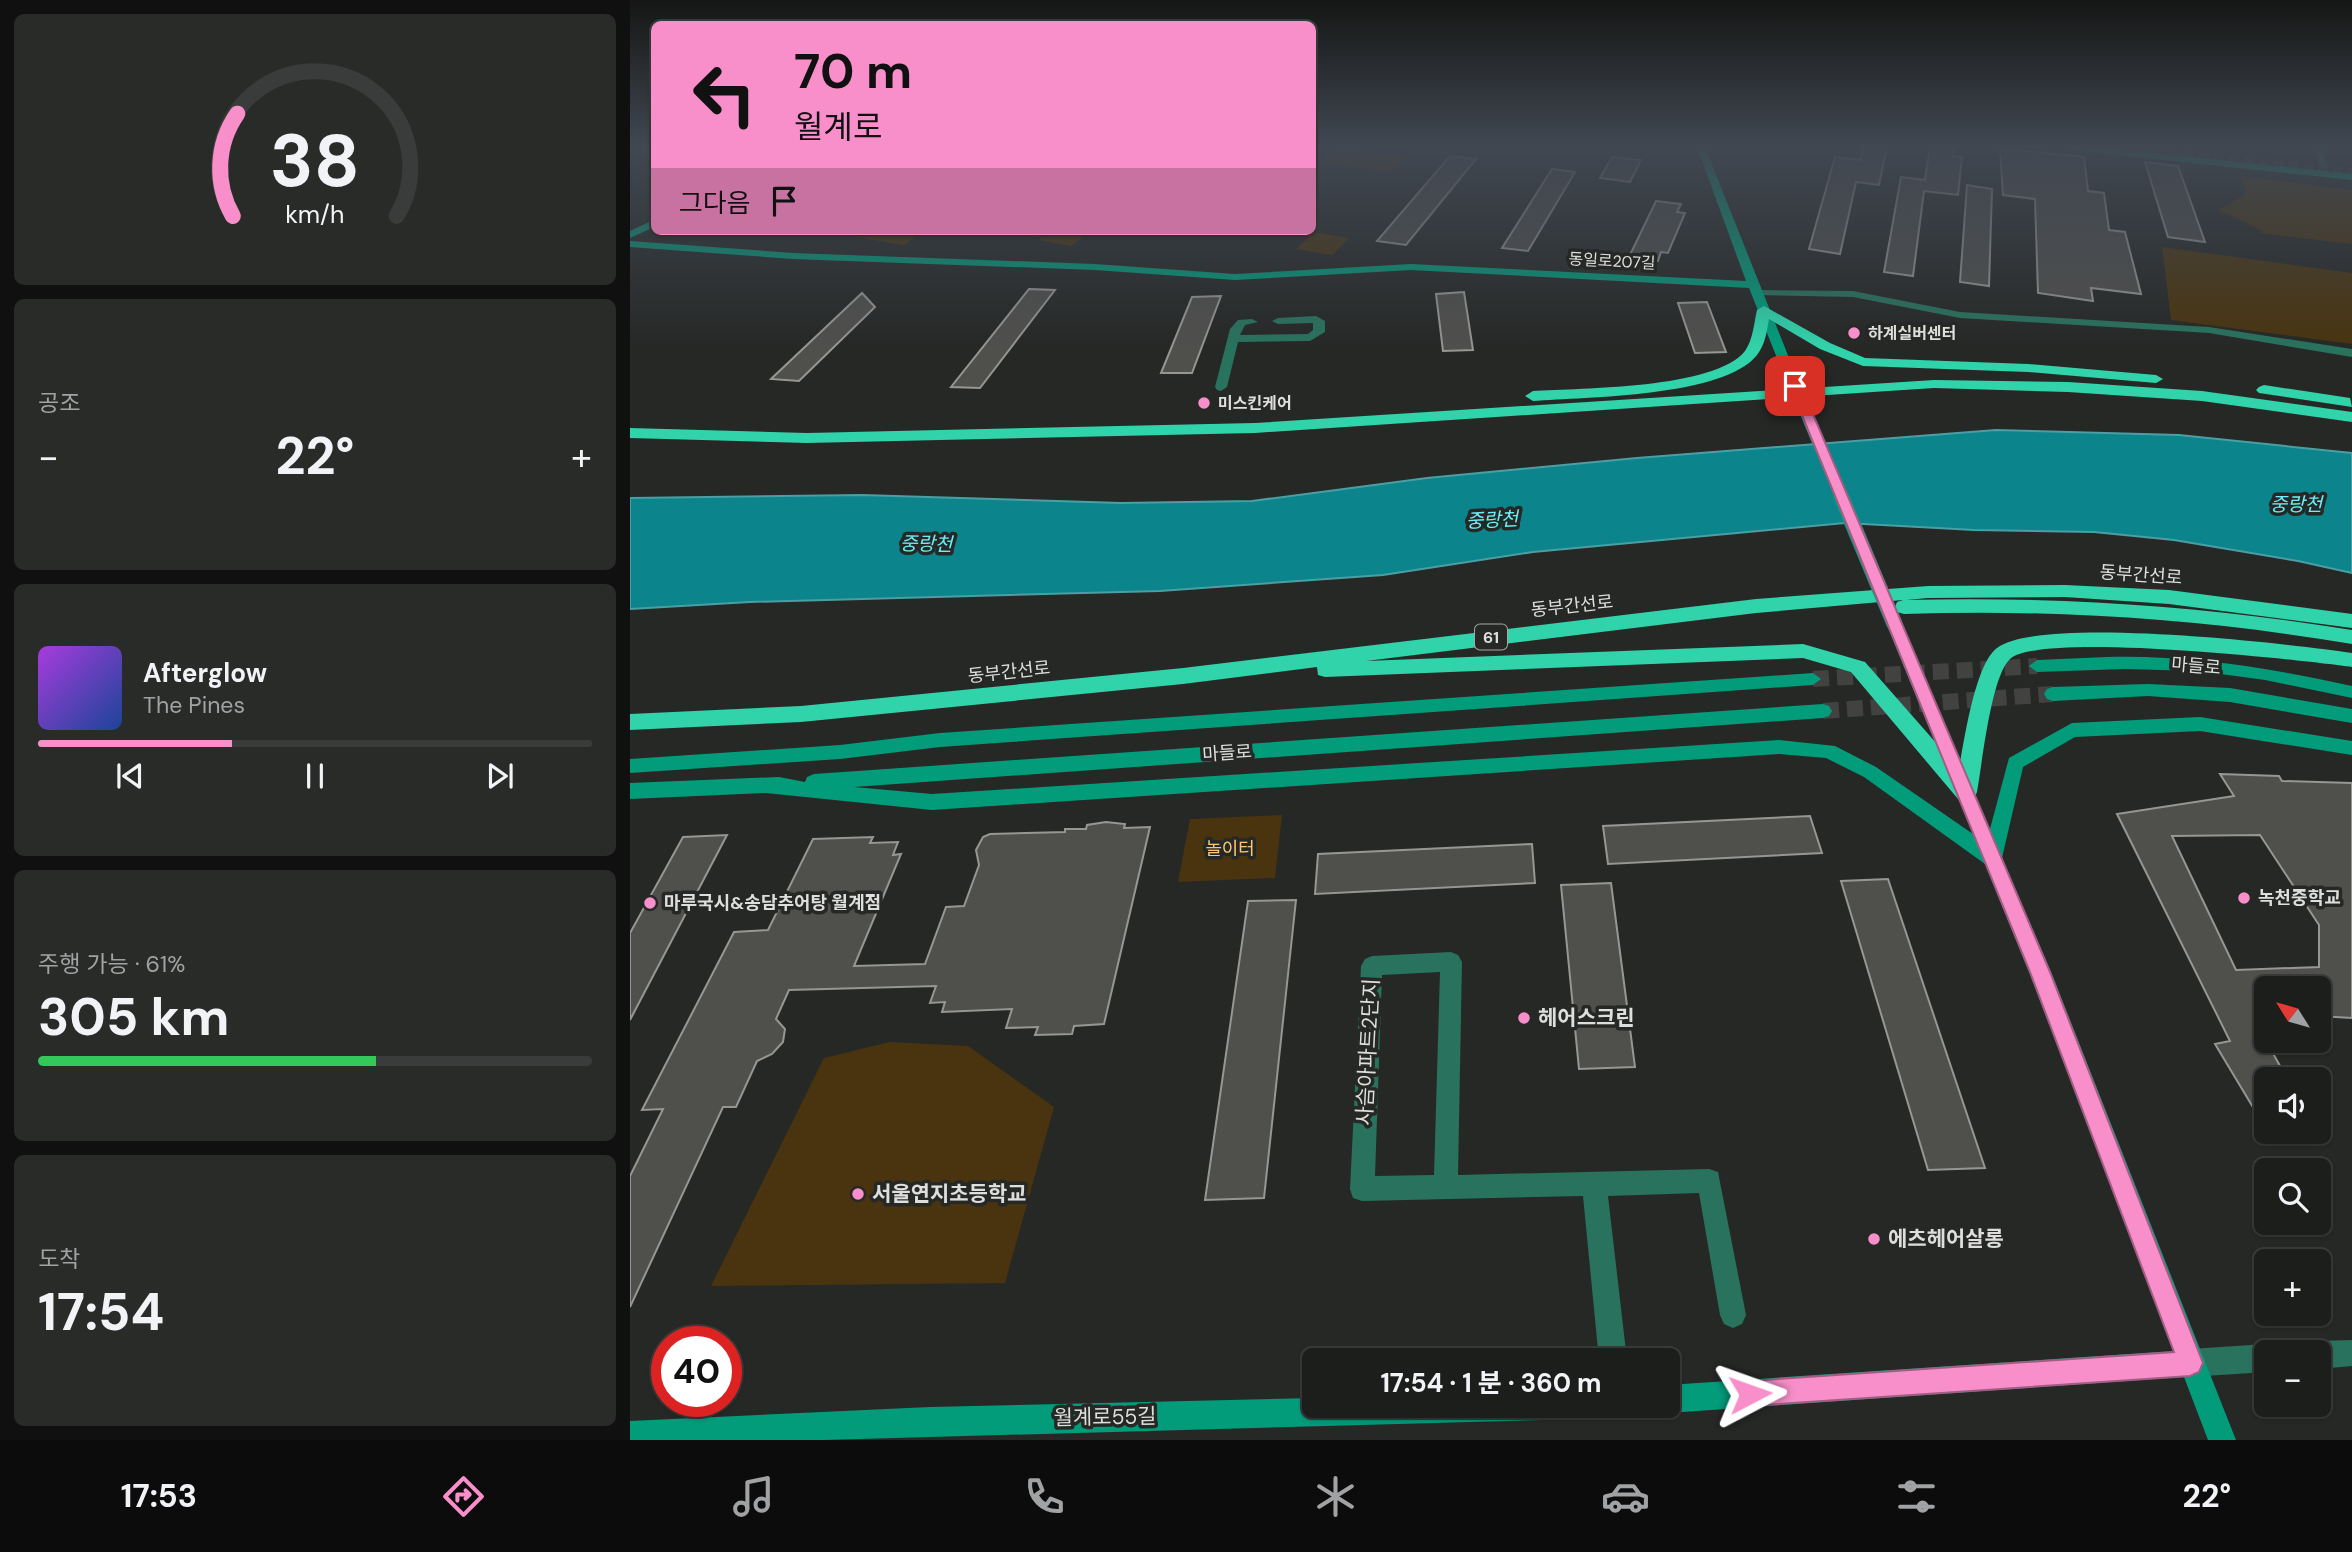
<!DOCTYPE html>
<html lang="ko">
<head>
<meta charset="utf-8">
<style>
	body { margin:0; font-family:"DM Sans","Noto Sans KR",sans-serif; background:#292b29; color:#f1f3f6; height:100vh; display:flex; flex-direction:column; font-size:26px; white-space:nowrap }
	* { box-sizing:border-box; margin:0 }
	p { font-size:23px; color:#a0a2a3 }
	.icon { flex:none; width:38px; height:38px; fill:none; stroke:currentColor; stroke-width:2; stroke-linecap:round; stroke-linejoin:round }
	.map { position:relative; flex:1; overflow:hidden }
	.side { display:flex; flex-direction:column; gap:14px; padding:14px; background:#0f100f; width:630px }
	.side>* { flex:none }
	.hud { position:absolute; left:21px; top:21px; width:665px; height:214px; border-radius:10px; box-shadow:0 2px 5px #0004,0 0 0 2px #3a3c3b; background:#f98fca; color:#111; overflow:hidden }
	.needle { width:46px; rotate:307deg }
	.fabs { position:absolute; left:1624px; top:976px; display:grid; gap:14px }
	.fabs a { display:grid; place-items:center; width:77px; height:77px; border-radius:10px; background:#1c1e1c; box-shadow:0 2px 5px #0004,0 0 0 2px #3a3c3b; font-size:35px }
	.speed { position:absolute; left:21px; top:1326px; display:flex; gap:14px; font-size:35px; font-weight:700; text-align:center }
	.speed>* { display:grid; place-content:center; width:91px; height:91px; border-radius:50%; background:#1c1e1c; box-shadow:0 2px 5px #0004,0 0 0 2px #3a3c3b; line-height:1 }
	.speed .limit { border:10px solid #d22; background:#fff; color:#111 }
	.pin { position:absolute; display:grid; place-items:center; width:60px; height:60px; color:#fff; margin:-30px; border-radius:14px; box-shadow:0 4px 10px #0006 }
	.me { position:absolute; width:77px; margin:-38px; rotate:86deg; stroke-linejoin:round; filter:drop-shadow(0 0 5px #0008) }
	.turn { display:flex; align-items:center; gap:24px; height:147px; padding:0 28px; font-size:32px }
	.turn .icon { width:91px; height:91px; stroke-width:2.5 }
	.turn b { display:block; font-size:49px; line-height:60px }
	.then { display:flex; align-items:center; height:66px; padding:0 28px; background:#0003; gap:14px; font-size:26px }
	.big { font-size:52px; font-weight:700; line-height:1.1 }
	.side .tile { flex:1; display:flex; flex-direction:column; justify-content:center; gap:10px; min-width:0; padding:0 24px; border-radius:10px; background:#292b29 }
	.side .dial { align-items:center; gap:0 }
	.dial svg { height:182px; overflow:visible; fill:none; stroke:#3a3c3b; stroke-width:7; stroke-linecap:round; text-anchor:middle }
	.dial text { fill:#f1f3f6; stroke:none }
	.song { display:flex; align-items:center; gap:21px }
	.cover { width:84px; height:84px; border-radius:10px; background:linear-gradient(135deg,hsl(280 70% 55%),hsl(220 70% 35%)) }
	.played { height:7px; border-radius:4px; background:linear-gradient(90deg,#f98fca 35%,#3a3c3b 35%) }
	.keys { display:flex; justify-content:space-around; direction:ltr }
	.heat { display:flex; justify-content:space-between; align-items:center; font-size:38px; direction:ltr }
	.charge { height:10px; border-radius:5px; background:linear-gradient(90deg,#34c759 61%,#3a3c3b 0) }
	.trip { position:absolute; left:672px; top:1348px; width:378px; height:70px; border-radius:10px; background:#1c1e1c; box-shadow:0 2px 5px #0004,0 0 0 2px #3a3c3b; font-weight:700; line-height:70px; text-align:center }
	.dock { display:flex; height:112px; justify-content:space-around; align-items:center; background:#0b0c0b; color:#a0a2a3 }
	.dock .icon { width:49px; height:49px }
	.dock .current { color:#f98fca }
	.dock b { font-size:32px; color:#f1f3f6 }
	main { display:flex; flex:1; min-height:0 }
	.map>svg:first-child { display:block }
	.green { fill:#49340f }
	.water { fill:#0b848b; stroke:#4a9fa4; stroke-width:2 }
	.building { fill:#4f4f4c; stroke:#969693; stroke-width:2; fill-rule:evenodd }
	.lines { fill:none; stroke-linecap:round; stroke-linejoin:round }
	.secondary-tunnel-far1 { stroke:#424341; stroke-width:10; stroke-dasharray:10 5; stroke-linecap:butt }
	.secondary-tunnel { stroke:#424341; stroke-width:16; stroke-dasharray:16 8; stroke-linecap:butt }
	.street { fill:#29725d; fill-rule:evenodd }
	.secondary { fill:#029c7b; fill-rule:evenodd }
	.highway { fill:#31d3aa; fill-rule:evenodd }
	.secondary-bridge-far1 { stroke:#029c7b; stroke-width:12 }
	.secondary-bridge { stroke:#029c7b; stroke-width:16 }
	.route { fill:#f98fca; stroke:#a25d83; stroke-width:2 }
	.poi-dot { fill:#f98fca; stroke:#262826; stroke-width:2.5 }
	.labels { text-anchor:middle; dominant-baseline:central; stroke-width:7; stroke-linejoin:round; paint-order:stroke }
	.far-street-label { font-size:16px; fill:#dedfdd; stroke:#262826 }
	.far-poi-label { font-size:16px; font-weight:bold; fill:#dedfdd; stroke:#262826; text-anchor:start }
	.shield { fill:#262826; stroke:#a7a8a6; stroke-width:2 }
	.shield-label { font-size:16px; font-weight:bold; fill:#dedfdd }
	.street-label { font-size:18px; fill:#dedfdd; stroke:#262826 }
	.park-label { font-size:18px; fill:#fac873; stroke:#262826 }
	.poi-label { font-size:18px; font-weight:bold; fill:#dedfdd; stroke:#262826; text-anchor:start }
	.water-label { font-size:19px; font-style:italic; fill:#6af0fa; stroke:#262826 }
	.near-poi-label { font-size:21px; font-weight:bold; fill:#dedfdd; stroke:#262826; text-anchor:start }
	.near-street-label { font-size:21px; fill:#dedfdd; stroke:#262826 }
</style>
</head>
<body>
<main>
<section class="side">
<div class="tile dial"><svg viewBox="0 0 100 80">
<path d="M14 69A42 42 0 1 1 86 69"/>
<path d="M14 69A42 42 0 0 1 16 24" stroke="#f98fca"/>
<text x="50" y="56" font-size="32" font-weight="700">38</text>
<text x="50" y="72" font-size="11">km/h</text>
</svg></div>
<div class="tile"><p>공조</p>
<div class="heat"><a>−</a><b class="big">22°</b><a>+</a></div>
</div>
<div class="tile">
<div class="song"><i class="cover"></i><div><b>Afterglow</b><p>The Pines</p></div></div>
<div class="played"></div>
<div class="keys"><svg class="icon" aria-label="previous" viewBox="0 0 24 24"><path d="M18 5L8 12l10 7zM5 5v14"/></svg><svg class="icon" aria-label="pause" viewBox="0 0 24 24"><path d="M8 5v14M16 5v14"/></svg><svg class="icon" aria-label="next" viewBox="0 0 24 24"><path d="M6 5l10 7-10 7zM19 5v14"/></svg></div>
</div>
<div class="tile"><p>주행 가능 · 61%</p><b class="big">305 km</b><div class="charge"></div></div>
<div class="tile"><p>도착</p><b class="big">17:54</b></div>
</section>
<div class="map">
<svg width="1722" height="1440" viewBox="0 0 1722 1440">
	<rect width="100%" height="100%" fill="#262826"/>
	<path class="green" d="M 705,147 L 777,156 L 762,173 L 689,163 Z
		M 1611,176 L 1722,190 L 1722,244 L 1631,233 L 1631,230 L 1589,210 L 1616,194 Z
		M 187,231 L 295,231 L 274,245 Z
		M 420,231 L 461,231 L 441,246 L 408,240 Z
		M 684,232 L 719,238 L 702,255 L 666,249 Z
		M 1532,247 L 1722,273 L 1722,344 L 1541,320 Z
		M 652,815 L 645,878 L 548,882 L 560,819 Z
		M 260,1042 L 338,1046 L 424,1107 L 375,1283 L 81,1286 L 194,1058 Z"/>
	<path class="water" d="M 1366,430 L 1549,435 L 1722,453 L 1722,573 L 1668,561 L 1544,540 L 1464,532 L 1344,530 L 1215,523 L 903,552 L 753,575 L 530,591 L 120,602 L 0,609 L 0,498 L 232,495 L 491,503 L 622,501 L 797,478 L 1007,458 Z"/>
	<path class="building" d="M 1233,147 L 1257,147 L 1249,185 L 1226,182 L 1210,254 L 1179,249 L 1205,157 L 1230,160 Z
		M 1300,147 L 1324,147 L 1323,156 L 1332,157 L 1328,195 L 1294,191 L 1283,276 L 1254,272 L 1271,177 L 1295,180 Z
		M 1370,148 L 1454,157 L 1458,191 L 1474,193 L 1479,230 L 1495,232 L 1511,294 L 1461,288 L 1463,301 L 1408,293 L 1405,199 L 1373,195 Z
		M 820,156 L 846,159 L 776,245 L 747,241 Z
		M 982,157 L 1011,160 L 1000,182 L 970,178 Z
		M 1515,162 L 1548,166 L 1575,242 L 1538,237 Z
		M 922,169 L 945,172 L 898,251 L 872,248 Z
		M 1337,185 L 1362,189 L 1359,286 L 1330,282 Z
		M 1026,201 L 1051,204 L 1047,212 L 1055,213 L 1038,253 L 1031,252 L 1028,261 L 999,257 Z
		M 399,289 L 425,290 L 350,388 L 321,387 Z
		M 834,292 L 843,350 L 813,351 L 806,294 Z
		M 232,293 L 245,307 L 169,381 L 141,379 Z
		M 591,296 L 562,373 L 531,373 L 562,297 Z
		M 1077,302 L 1096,352 L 1065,353 L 1048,303 Z
		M 1590,774 L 1649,776 L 1652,781 L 1722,783 L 1722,1018 L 1689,1016 L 1689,989 L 1636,989 L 1636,1041 L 1658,1080 L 1636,1080 L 1636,1129 L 1585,1044 L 1600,1041 L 1487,814 L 1604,796 ZM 1630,835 L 1689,925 L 1689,967 L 1606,970 L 1542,836 Z
		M 1180,816 L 1192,853 L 978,864 L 973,826 Z
		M 476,822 L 495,824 L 494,828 L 520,827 L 474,1024 L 444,1026 L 442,1034 L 405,1035 L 408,1027 L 376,1028 L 382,1009 L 312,1012 L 315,1002 L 300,1003 L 306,986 L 159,990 L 146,1019 L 155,1029 L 153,1042 L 142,1054 L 127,1061 L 106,1107 L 93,1107 L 0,1307 L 0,1176 L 33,1109 L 12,1110 L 104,932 L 138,930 L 183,839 L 243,837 L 240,843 L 268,842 L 263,855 L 271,854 L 224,966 L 295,964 L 316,907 L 334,906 L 349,865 L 346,850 L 353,837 L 360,834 L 435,832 L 435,829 L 456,829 L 457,825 Z
		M 97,835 L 0,1020 L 0,933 L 53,837 Z
		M 902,844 L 905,883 L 685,894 L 688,854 Z
		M 1258,879 L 1355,1168 L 1298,1170 L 1211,881 Z
		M 981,883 L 1005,1067 L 949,1069 L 931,885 Z
		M 666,900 L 634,1198 L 575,1200 L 618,901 Z"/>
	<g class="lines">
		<path class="secondary-tunnel-far1" d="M 1509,151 L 1722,173"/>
		<path class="secondary-tunnel" d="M 1183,679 L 1407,666
			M 1193,711 L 1423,694"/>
		<path class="street" d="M 1685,148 L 1692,150 L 1698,168 L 1690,166 Z
			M 1126,290 L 1223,291 L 1330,312 L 1579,327 L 1722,349 L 1722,357 L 1579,333 L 1330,318 L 1223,297 L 1122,295 L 1122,291 Z
			M 686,316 L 695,321 L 695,332 L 680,341 L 608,342 L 597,387 L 591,391 L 587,390 L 585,387 L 600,329 L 608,320 L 622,319 L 628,322 L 615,325 L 610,335 L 678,334 L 683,330 L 683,323 L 648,324 L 642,321 L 648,318 Z
			M 821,952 L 828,955 L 832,962 L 828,1175 L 1079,1169 L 1088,1172 L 1116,1315 L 1112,1324 L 1103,1328 L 1094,1324 L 1090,1315 L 1069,1193 L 978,1196 L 997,1360 L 969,1360 L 953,1196 L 732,1201 L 723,1198 L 720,1189 L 731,966 L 735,959 L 742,956 ZM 810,972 L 804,1175 L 745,1176 L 752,975 Z
			M 1722,1340 L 1722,1366 L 1689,1369 L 1689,1353 L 1676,1353 L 1679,1345 L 1689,1341 Z
			M 1636,1344 L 1646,1348 L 1647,1353 L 1636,1353 L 1636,1372 L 1560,1377 L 1550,1373 L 1546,1363 L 1550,1353 L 1560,1349 Z"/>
		<path class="secondary" d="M 1067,147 L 1075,147 L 1161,363 L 1159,366 L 1149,363 L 1119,288 L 781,270 L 605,280 L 465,270 L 163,259 L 0,247 L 0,241 L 163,253 L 465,264 L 605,274 L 781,264 L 1116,281 Z
			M 1437,147 L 1465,147 L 1722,174 L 1722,180 L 1441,150 Z
			M 24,220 L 24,227 L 0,238 L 0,231 Z
			M 1264,617 L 1272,623 L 1360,829 L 1379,758 L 1442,723 L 1570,717 L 1722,741 L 1722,755 L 1570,731 L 1445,737 L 1393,767 L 1372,858 L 1421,972 L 1606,1440 L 1578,1440 L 1554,1377 L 1038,1413 L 1028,1409 L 1027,1405 L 1038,1405 L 1038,1385 L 1544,1351 L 1399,972 L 1355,864 L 1234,777 L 1196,758 L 1149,754 L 302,810 L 136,793 L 0,799 L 0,783 L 149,777 L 175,782 L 177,777 L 184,774 L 1193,704 L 1199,706 L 1202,711 L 1199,716 L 1193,718 L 224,787 L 302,794 L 1149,740 L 1205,746 L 1246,767 L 1343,834 L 1256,623 Z
			M 1477,657 C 1561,655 1640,668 1722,686 L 1722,698 L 1635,680 L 1569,671 L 1494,669 L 1407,672 L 1399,666 L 1407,660 Z
			M 1183,673 L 1191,679 L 1183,685 L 310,747 L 210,759 L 0,773 L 0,759 L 210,745 L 310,733 Z
			M 1518,684 L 1600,688 L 1722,709 L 1722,723 L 1600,702 L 1518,696 L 1423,701 L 1417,699 L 1414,694 L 1417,689 L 1423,687 Z
			M 684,1398 L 684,1405 L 963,1405 L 959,1415 L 949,1419 L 194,1440 L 0,1440 L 0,1421 L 300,1407 Z"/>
		<path class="highway" d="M 1134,306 L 1200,343 L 1235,358 L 1398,364 L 1526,375 L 1533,379 L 1526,383 L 1398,372 L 1233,366 L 1190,349 L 1139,319 C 1137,331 1135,345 1127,355 C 1094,397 956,397 903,401 L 895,396 L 903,391 C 951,388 1085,389 1115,351 C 1123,340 1124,323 1127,310 Z
			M 1304,380 L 1438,382 L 1572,391 L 1722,412 L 1722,422 L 1572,401 L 1438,392 L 1304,388 L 625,433 L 177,443 L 0,438 L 0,428 L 177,433 L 625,423 Z
			M 1634,385 L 1720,398 L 1722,407 L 1629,393 L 1626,390 L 1629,387 Z
			M 1435,585 L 1539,590 L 1722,614 L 1722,628 L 1539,604 L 1435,597 L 1298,598 L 1276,600 C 1426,596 1574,606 1722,630 L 1722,644 C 1573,619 1425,609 1274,614 L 1267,612 L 1265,607 L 1267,602 L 1273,600 L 1126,613 L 736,661 L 1173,644 L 1235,662 L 1329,769 C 1334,742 1345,664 1367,648 C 1410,615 1661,644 1722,653 L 1722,667 C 1672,660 1410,631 1380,659 C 1361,676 1352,765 1347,792 L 1344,799 L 1336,801 L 1328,799 L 1221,672 L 1173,658 L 695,677 L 688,675 L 687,667 L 553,684 L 171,722 L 0,730 L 0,714 L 171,706 L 553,668 L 1126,599 L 1298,586 Z"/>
		<path class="secondary-bridge-far1" d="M 1155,363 L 1211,497"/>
		<path class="secondary-bridge" d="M 1211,496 L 1264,623"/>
	</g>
	<linearGradient id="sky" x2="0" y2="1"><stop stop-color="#151615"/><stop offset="0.42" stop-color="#414852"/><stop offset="1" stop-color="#414852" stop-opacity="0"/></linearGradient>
	<rect width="1722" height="348" fill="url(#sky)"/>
	<path class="route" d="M 1165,383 L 1171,386 L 1420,972 L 1573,1363 L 1569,1372 L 1560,1376 L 1120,1406 L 1111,1402 L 1108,1394 L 1111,1385 L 1120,1381 L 1544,1352 L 1400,972 L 1160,386 Z"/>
	<g class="poi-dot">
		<circle cx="1224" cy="333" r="7"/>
		<circle cx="574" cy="403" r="7"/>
		<circle cx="1614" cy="898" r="7"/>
		<circle cx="20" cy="903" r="7"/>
		<circle cx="894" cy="1018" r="7"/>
		<circle cx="228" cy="1194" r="7"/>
		<circle cx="1244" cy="1239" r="7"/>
	</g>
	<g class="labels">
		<g class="far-street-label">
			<text transform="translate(982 261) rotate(3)">동일로207길</text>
		</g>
		<g class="far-poi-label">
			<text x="1238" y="333">하계실버센터</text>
			<text x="588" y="403">미스킨케어</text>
		</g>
		<rect class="shield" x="845" y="624.5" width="32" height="25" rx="5"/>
		<g class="shield-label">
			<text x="861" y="637">61</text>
		</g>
		<g class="street-label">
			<text transform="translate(1511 575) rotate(4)">동부간선로</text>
			<text transform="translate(942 606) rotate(-6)">동부간선로</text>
			<text transform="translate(1566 666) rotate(5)">마들로</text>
			<text transform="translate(379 672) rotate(-6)">동부간선로</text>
			<text transform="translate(597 753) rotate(-4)">마들로</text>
		</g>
		<g class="park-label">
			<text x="600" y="849">놀이터</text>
		</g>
		<g class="poi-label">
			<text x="1628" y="898">녹천중학교</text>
			<text x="34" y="903">마루국시&amp;송담추어탕 월계점</text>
		</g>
		<g class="water-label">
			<text x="1666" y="504">중랑천</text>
			<text transform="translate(862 520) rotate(-3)">중랑천</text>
			<text transform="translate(296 544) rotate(1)">중랑천</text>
		</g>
		<g class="near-poi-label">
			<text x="908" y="1018">헤어스크린</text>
			<text x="242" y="1194">서울연지초등학교</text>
			<text x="1258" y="1239">에츠헤어살롱</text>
		</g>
		<g class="near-street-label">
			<text transform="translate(738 1052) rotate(-87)">사슴아파트2단지</text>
			<text transform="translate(475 1417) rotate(-1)">월계로55길</text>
		</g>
	</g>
</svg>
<div class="fabs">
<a><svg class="needle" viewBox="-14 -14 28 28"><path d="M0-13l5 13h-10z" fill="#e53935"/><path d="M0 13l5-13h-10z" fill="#a0a2a3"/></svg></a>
<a><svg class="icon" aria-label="sound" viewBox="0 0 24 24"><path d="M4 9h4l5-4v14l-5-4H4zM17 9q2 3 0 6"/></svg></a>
<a><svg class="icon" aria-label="search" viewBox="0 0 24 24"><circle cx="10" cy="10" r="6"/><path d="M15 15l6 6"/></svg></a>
<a>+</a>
<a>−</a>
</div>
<div class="speed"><div class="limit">40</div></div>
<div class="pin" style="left:1165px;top:386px;background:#d93025"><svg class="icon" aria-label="arrive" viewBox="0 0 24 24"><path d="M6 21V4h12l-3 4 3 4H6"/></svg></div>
<svg class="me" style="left:1120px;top:1394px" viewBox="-20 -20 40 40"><path d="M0-17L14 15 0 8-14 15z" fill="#f98fca" stroke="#fff" stroke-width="4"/></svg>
<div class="trip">17:54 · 1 분 · 360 m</div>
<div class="hud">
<div class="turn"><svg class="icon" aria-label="left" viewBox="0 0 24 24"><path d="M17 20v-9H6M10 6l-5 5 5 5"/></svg><div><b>70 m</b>월계로</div></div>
<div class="then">그다음<svg class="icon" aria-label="arrive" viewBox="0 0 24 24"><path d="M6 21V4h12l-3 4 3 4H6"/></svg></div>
</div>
</div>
</main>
<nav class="dock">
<b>17:53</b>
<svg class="icon current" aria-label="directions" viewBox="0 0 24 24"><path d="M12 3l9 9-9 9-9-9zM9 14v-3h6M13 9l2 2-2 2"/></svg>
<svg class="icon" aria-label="music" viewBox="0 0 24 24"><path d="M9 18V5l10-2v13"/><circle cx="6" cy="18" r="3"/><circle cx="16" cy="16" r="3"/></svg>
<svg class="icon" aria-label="phone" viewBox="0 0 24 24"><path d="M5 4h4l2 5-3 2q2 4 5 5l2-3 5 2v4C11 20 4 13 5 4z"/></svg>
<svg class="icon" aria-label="climate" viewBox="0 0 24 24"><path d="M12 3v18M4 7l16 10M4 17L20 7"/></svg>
<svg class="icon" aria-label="car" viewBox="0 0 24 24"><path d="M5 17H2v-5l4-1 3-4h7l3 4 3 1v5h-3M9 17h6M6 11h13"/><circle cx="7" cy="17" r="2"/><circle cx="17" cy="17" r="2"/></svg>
<svg class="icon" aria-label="filters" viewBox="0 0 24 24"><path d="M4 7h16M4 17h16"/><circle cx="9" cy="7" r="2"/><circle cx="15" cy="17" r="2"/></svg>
<b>22°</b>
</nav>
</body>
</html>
